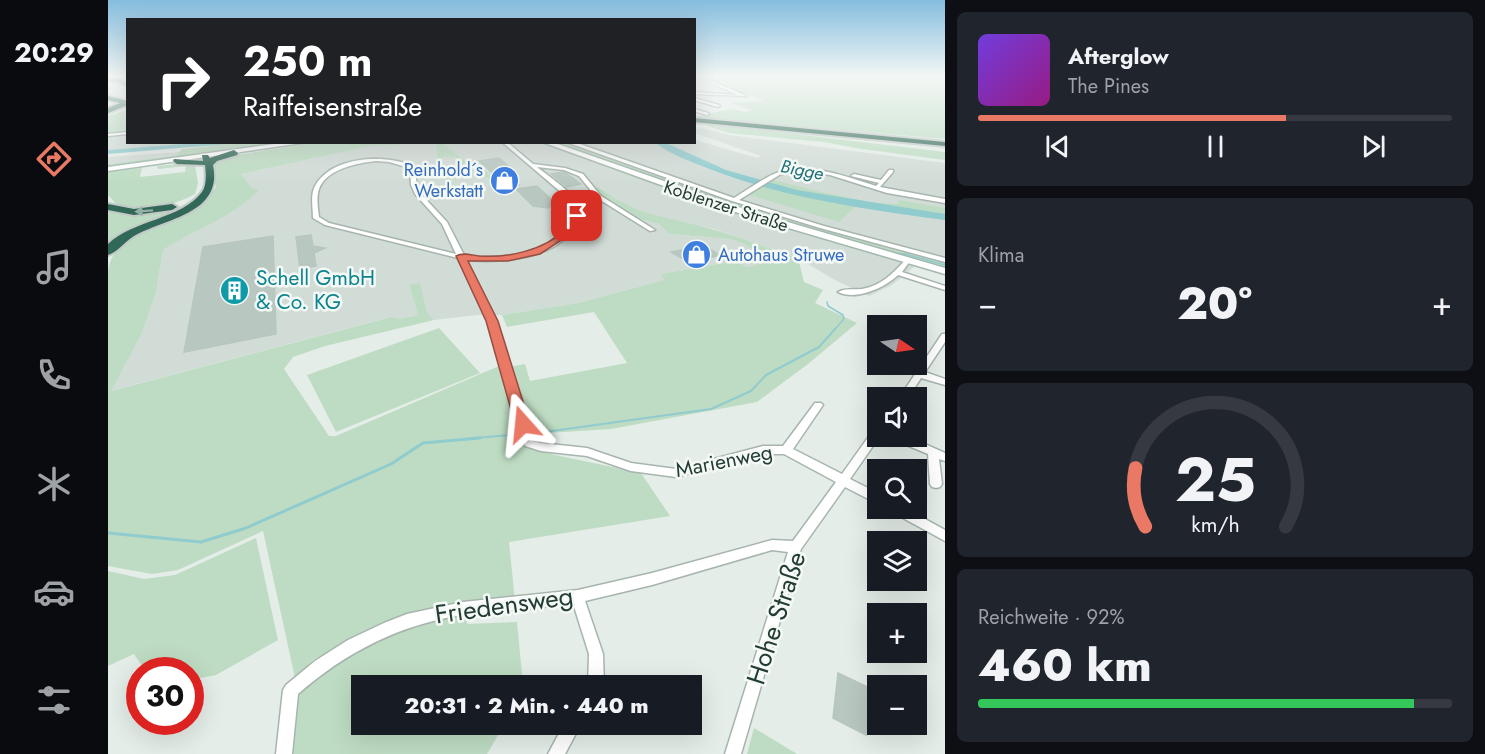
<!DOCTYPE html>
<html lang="de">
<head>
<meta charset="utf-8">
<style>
	body { margin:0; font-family:Jost,sans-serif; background:#20242c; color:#f1f3f6; height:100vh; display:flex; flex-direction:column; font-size:22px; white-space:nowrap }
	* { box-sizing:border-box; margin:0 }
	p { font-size:20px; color:#9ea1a6 }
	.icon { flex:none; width:33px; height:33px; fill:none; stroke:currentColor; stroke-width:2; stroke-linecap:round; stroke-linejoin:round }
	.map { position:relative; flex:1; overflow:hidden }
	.sheet { display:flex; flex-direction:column; gap:12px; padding:12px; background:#0d0f14; width:540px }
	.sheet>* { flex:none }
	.hud { position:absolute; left:18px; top:18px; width:570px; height:126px; border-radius:0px; box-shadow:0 6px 24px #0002; background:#202124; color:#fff; overflow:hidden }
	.needle { width:39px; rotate:103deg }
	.fabs { position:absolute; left:759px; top:315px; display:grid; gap:12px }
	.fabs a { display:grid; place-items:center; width:60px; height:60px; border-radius:0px; background:#171b24; box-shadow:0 6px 24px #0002; font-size:30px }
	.speed { position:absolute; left:18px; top:657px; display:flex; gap:12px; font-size:30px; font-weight:700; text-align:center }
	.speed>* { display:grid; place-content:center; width:78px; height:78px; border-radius:50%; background:#171b24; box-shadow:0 6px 24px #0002; line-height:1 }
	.speed .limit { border:9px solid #d22; background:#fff; color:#111 }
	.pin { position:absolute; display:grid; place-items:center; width:51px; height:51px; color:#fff; margin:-26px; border-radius:12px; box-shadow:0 3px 9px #0006 }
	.me { position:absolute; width:66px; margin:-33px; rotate:342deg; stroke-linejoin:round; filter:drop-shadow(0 0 4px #0008) }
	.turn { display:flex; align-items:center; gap:21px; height:126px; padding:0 18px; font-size:27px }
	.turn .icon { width:78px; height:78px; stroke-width:2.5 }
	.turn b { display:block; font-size:42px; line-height:51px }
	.big { font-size:45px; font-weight:800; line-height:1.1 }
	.sheet .tile { flex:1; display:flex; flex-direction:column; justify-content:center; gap:9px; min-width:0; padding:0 21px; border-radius:9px; background:#20242c }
	.sheet .dial { align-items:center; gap:0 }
	.dial svg { height:156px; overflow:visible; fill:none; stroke:#363941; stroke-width:7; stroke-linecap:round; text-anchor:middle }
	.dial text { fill:#f1f3f6; stroke:none }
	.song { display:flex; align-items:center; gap:18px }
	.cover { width:72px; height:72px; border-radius:9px; background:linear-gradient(135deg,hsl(260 70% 55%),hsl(310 70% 35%)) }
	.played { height:6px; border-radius:3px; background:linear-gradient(90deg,#e97865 65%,#363941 65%) }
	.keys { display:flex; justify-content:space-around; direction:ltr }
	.heat { display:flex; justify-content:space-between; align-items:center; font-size:33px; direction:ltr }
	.charge { height:9px; border-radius:4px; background:linear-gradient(90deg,#34c759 92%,#363941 0) }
	.trip { position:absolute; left:243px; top:675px; width:351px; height:60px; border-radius:0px; background:#171b24; box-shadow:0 6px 24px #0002; font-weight:800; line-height:60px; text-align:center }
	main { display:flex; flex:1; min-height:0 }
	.dock { display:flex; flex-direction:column; width:108px; justify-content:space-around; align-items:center; background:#090b0e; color:#9ea1a6 }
	.dock .icon { width:42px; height:42px }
	.dock .current { color:#e97865 }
	.dock b { font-size:27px; color:#f1f3f6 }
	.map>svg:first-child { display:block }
	.built { fill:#d2dcd7 }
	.green { fill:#bedcc3 }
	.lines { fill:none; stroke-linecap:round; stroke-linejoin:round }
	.stream-far2 { stroke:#90cbce; stroke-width:1.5 }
	.stream-far1 { stroke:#90cbce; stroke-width:2 }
	.stream { stroke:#90cbce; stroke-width:3 }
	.river { fill:#90cbce; fill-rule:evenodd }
	.building { fill:#b9c7c1; stroke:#b7c6be; stroke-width:1.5 }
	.minor-casing { stroke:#a7b5ae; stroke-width:3 }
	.secondary-casing { stroke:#a3b8ae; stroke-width:3 }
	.motorway-casing { stroke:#c2c9c6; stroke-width:4 }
	.minor { fill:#fff; fill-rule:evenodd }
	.secondary { fill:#fff; fill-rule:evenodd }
	.motorway { fill:#326857; fill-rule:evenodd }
	.oneway { fill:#93b0a6 }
	.route { fill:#e97865; stroke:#974e42; stroke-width:1.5 }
	.labels { text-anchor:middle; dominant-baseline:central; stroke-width:5; stroke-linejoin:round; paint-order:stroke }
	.far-shop-label { font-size:18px; fill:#366cbe; stroke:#f4f9f6; text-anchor:end }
	.far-water-label { font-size:18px; font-style:italic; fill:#227076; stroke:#f4f9f6 }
	.far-street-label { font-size:18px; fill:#243d34; stroke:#f4f9f6 }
	.culture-label { font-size:21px; fill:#0d838f; stroke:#f4f9f6; text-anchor:start }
	.street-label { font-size:21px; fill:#243d34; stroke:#f4f9f6 }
	.near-street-label { font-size:26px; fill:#243d34; stroke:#f4f9f6 }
</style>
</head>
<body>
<main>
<nav class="dock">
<b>20:29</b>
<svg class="icon current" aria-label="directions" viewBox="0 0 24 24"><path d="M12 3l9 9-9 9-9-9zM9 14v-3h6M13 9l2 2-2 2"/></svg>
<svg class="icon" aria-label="music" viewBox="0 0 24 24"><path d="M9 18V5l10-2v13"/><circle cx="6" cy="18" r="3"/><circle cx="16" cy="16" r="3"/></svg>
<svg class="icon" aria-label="phone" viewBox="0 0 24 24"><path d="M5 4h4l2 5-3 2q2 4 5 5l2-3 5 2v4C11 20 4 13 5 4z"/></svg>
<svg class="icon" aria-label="climate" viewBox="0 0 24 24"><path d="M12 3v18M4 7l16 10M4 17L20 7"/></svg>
<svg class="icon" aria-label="car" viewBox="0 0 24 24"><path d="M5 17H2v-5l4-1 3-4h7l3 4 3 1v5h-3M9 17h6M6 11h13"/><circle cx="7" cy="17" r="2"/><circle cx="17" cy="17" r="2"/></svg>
<svg class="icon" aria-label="filters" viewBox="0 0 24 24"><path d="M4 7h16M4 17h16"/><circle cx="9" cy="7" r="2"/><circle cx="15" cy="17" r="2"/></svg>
</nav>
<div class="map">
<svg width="837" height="754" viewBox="0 0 837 754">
	<rect width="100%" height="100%" fill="#e4ede8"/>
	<path class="built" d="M 595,128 L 621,135 L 837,163 L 837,274 L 807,266 L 784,285 L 761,296 L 727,280 L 690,258 L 606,229 L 544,216 L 507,200 L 492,187 L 487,188 L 531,219 L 551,224 L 561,234 L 621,239 L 636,244 L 663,263 L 639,267 L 628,261 L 554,274 L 556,280 L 470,303 L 394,315 L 370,315 L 326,320 L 319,312 L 312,284 L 301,285 L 310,315 L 292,319 L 282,317 L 2,391 L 34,333 L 48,293 L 55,250 L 144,189 L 133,174 L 263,146 L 288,145 L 289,142 L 328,143 L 328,158 L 349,189 L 332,158 L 347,157 L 355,164 L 364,166 L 387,184 L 369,164 L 358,162 L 335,143 L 586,142 L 587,140 L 649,158 L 653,156 L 587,133 L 587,130 Z
		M 19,133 L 20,142 L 80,143 L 75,147 L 0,150 L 0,134 Z
		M 72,152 L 69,155 L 0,164 L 0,157 Z"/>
	<path class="green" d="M 586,76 L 837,76 L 837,139 L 587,117 L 623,109 L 637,112 L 644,110 L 623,103 L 657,101 Z
		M 19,110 L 19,133 L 0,134 L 0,116 Z
		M 587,122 L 837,152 L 837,160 L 754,149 L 715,142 L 621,133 Z
		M 80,143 L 185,143 L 0,167 L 0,164 L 69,155 L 74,149 L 106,146 L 75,147 Z
		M 206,143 L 289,143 L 289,145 L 263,146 L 133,174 L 144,188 L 151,190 C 125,217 87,229 55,250 L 48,293 L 34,333 L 3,391 L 283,317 L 292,319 L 310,315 L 301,285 L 312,283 L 319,312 L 326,320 L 217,346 L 185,357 L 176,369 L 221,436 L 228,436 L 391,366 L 415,446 L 447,455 L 533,473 L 562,516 L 401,542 L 407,601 L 267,633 L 206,659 L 187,678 L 155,531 L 70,570 L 44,574 L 0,566 L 0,273 C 2,226 84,222 108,187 C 106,173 101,165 116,157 Z
		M 328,143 L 335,143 L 358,162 L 369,164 L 392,184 L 387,184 L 364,166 L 355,164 L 347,157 L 333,158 L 337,169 L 349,189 L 346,190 L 329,167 Z
		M 442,143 L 456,143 L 626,203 L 704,227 L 837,263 L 837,268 C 703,231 573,189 442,143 Z
		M 74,164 L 87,165 L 90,183 L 87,194 C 60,208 43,209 13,209 L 0,195 L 0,172 L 34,168 L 32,177 L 77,172 L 78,166 L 50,169 L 49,166 Z
		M 665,180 L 713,192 L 767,203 L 790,204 L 791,200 L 837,208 L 837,220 L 748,206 L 731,222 L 642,195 Z
		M 491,187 C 527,217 564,217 607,230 C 635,238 662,249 690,258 L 696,282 L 715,290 L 707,303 L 749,323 L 700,364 L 649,402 L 503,429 L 424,434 L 401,367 L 417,364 L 422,381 L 519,363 L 486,312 L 399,327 L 394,315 L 470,303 L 556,280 L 553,274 L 628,261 L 639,267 L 662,262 L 636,244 L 621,239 L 561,234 L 551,224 L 531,219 L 499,200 L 486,188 Z
		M 83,203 L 20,232 L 0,246 L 0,211 C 26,220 58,211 83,203 Z
		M 331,328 L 372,373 L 228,432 L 199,375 Z
		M 148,538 L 170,640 L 108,675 L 83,680 L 82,670 L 37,670 L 26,654 L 0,666 L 0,571 L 36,579 L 67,575 Z
		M 359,612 L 359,624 L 409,622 L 415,685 L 254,686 L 254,724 L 396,725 L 379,754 L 181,754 L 189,691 L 195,683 L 280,630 Z
		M 646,728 L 689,754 L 639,754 Z"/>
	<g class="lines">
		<path class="stream-far2" d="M 782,253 L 797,254 L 837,265
			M 719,302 L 720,306 L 735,315 L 736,319 L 727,329"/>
		<path class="stream-far1" d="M 422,434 L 603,409 L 643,391 L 658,375 L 711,347 L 728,328
			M 356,439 L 412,434"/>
		<path class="stream" d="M 0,533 L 93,542 L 138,528 L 283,464 L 315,443 L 372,438"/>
		<path class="river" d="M 101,142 L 142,142 L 0,154 L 0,150 Z
			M 546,142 L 556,142 L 618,170 L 689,190 L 837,214 L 837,220 C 757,209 675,198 599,168 C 581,161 562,154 546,142 Z"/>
	</g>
	<path class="building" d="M 391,158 L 408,173 L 400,174 L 411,185 L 402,187 L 398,182 L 395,182 L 371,161 Z
		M 455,172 L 459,174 L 473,184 L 459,187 L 443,174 Z
		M 429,186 L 444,200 L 442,202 L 446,202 L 440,208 L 425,206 L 408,189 Z
		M 203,235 L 205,246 L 217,248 L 206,253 L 208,266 L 192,269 L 188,237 Z
		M 165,236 L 168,334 L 76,352 L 95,247 Z
		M 584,248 L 588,251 L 600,248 L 612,255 L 582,263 L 563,252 Z
		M 730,673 L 770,692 L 770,712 L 760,707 L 758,735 L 725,718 Z"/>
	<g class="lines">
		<defs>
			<path id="minor" d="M 587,76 L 591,76 L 639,96 L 586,94 L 586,92 L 630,95 Z
				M 586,98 L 611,105 L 612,106 L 610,107 L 586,100 Z
				M 586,109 L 600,113 L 601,114 L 599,115 L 586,111 Z
				M 20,132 L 20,134 L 0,136 L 0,134 Z
				M 394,142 L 399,142 L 425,164 L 457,168 L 475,174 L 493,196 L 547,230 L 542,231 L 489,198 L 471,176 L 456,170 L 429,167 C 438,174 459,189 465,197 C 472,207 471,219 466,228 C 446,260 391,263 358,260 L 388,321 L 425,441 L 433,443 L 479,448 L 523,463 L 568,469 L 655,446 L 675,446 L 707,403 L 713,403 L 715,405 L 685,449 L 734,474 L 766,429 L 770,428 L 770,436 L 772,436 L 742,479 L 770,493 L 770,504 L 737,487 L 693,549 L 633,754 L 617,754 L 680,552 L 664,550 L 544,585 L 477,601 L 495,654 L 496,686 L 480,686 L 481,654 L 465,603 C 428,609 391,610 354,615 C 291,625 238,652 190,694 L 184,754 L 168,754 L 175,690 L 178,685 L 207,661 L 240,640 L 276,623 L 299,614 L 355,602 L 470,590 L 544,573 L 664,540 L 685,541 L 728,482 L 676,454 L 655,454 L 568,477 L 523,471 L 479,456 L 433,451 L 417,446 L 380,321 L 350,258 L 217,225 L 205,218 C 205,208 202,195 207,186 C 224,155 278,154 306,166 L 309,185 L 312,193 L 339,222 L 356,255 C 370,257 384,258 398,256 C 420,254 466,240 465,212 C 465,208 462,203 461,199 ZM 268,161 L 281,162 L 302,168 L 303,185 L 307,194 L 334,224 L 348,254 L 221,223 L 211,217 C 210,208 208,198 211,189 C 218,169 250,163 268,161 Z
				M 458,142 L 466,142 L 626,198 C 638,191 658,176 671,172 C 701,162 740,177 768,186 L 771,183 L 743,176 L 746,174 L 773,180 L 781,170 L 785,170 L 785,172 L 772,187 L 837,199 L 837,203 L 779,193 L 722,175 L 693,171 L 673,174 L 631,200 L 716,226 L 837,258 L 837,262 L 712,228 L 624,201 Z
				M 799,259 L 802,261 L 794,272 L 837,286 L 837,290 L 790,275 C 777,288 747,301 730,292 C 737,288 746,290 754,289 C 772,286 785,274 797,260 Z
				M 834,334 L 837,334 L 837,342 L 817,372 L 837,379 L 837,385 L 813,378 L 800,398 L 791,398 Z
				M 783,436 L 799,436 L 837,453 L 837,461 L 831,459 L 834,484 L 832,487 L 828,488 L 824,487 L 822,484 L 820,454 L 784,439 Z
				M 780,508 L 797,508 L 837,530 L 837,541 L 782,511 Z
				M 456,724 L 473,724 L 457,754 L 440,754 Z"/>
			<path id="secondary" d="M 181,142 L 201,142 L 0,171 L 0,167 Z
				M 434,142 L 444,142 L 642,211 L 837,268 L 837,274 L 636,215 Z"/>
			<path id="motorway" d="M 0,77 L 13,79 L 20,82 L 20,87 L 10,82 L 0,81 Z
				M 0,96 L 20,101 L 20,105 L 0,113 L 0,108 L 12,103 L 0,100 Z
				M 586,118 L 837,142 L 837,146 L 586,122 Z
				M 126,150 L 130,153 L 129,155 L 109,161 L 105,165 C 115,214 58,218 26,236 C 17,241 10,252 0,255 L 0,244 C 25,220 74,219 94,192 C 99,185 98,173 97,165 L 69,164 L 65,161 L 66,159 L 95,161 L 94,155 L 100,155 L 102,158 Z
				M 0,204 L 26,209 L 64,204 L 69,207 L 64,210 L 26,215 L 0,210 Z"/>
		</defs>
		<use href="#minor" class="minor-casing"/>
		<use href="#secondary" class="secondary-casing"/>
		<use href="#motorway" class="motorway-casing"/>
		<use href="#minor" class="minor"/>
		<use href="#secondary" class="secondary"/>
		<use href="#motorway" class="motorway"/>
	</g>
	<defs><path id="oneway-solid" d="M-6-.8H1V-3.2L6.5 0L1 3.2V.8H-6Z" transform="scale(1.5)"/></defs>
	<use class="oneway" href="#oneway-solid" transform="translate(36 211) rotate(176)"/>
	<linearGradient id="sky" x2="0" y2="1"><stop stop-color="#85bdde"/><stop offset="0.42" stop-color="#f3f7f5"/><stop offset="1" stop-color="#f3f7f5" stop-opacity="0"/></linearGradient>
	<rect width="837" height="182" fill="url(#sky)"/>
	<path class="route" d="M 469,213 L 474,216 L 463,234 L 432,254 L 400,261 L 360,261 L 390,321 L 422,424 L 420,428 L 409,428 L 407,424 L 378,321 L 348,256 C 355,252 363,255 371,256 C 398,258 436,251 456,230 C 460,226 463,219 466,214 Z"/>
	<defs>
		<symbol id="shop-disc" viewBox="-11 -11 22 22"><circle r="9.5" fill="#3f7fe0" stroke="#f4f9f6"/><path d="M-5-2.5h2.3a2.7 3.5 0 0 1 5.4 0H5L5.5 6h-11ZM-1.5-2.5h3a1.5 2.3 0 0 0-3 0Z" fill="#fff"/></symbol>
		<symbol id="building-disc" viewBox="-11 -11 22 22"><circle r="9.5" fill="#0f9aa8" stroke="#f4f9f6"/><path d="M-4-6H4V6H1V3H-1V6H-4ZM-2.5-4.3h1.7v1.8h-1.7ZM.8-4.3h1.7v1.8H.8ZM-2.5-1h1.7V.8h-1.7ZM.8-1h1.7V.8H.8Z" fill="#fff"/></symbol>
	</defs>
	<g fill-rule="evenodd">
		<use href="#shop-disc" x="380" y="164" width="33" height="33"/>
		<use href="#shop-disc" x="572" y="238" width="33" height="33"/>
		<use href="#building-disc" x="110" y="274" width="33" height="33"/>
	</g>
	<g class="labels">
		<g class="far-shop-label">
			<text x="375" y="170">Reinhold´s<tspan x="375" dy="21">Werkstatt</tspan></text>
			<text x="610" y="255" text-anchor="start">Autohaus Struwe</text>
		</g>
		<g class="far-water-label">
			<text transform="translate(694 170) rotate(11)">Bigge</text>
		</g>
		<g class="far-street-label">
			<text transform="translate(618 206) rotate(18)">Koblenzer Straße</text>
		</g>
		<g class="culture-label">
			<text x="148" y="278">Schell GmbH<tspan x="148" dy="24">&amp; Co. KG</tspan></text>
		</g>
		<g class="street-label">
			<text transform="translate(616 461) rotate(-11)">Marienweg</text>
		</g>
		<g class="near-street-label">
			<text transform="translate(396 605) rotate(-8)">Friedensweg</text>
			<text transform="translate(668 618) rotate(-72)">Hohe Straße</text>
		</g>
	</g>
</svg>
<div class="fabs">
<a><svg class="needle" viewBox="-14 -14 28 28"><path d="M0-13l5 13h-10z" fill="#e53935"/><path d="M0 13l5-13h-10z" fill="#9ea1a6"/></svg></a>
<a><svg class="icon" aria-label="sound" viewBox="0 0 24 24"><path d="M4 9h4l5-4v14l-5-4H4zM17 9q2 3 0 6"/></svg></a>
<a><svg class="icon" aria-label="search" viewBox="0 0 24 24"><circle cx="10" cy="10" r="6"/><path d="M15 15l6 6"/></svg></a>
<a><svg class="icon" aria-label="layers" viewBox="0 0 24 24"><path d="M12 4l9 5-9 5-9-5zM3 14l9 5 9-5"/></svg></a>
<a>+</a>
<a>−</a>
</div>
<div class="speed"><div class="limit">30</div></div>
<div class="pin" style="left:469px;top:216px;background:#d93025"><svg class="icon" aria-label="arrive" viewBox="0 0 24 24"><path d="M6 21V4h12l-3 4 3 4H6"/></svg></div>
<svg class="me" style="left:415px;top:424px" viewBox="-20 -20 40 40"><path d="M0-17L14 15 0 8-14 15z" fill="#e97865" stroke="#fff" stroke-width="4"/></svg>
<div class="trip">20:31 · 2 Min. · 440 m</div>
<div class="hud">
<div class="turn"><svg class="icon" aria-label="right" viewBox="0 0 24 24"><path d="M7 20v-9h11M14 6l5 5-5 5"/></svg><div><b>250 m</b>Raiffeisenstraße</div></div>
</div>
</div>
<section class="sheet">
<div class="tile">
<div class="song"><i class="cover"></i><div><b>Afterglow</b><p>The Pines</p></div></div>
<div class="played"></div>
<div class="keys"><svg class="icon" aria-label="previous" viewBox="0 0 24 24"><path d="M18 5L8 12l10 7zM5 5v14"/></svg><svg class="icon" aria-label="pause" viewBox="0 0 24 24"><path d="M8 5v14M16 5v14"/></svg><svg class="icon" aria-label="next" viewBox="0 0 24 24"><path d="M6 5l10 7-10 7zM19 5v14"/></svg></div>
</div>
<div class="tile"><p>Klima</p>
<div class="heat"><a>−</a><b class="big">20°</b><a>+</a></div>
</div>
<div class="tile dial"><svg viewBox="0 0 100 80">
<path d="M14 69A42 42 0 1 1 86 69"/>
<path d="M14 69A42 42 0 0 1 9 39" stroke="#e97865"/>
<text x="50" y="56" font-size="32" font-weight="700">25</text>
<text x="50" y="72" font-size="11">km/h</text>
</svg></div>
<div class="tile"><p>Reichweite · 92%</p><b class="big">460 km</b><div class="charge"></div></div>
</section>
</main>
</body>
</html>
